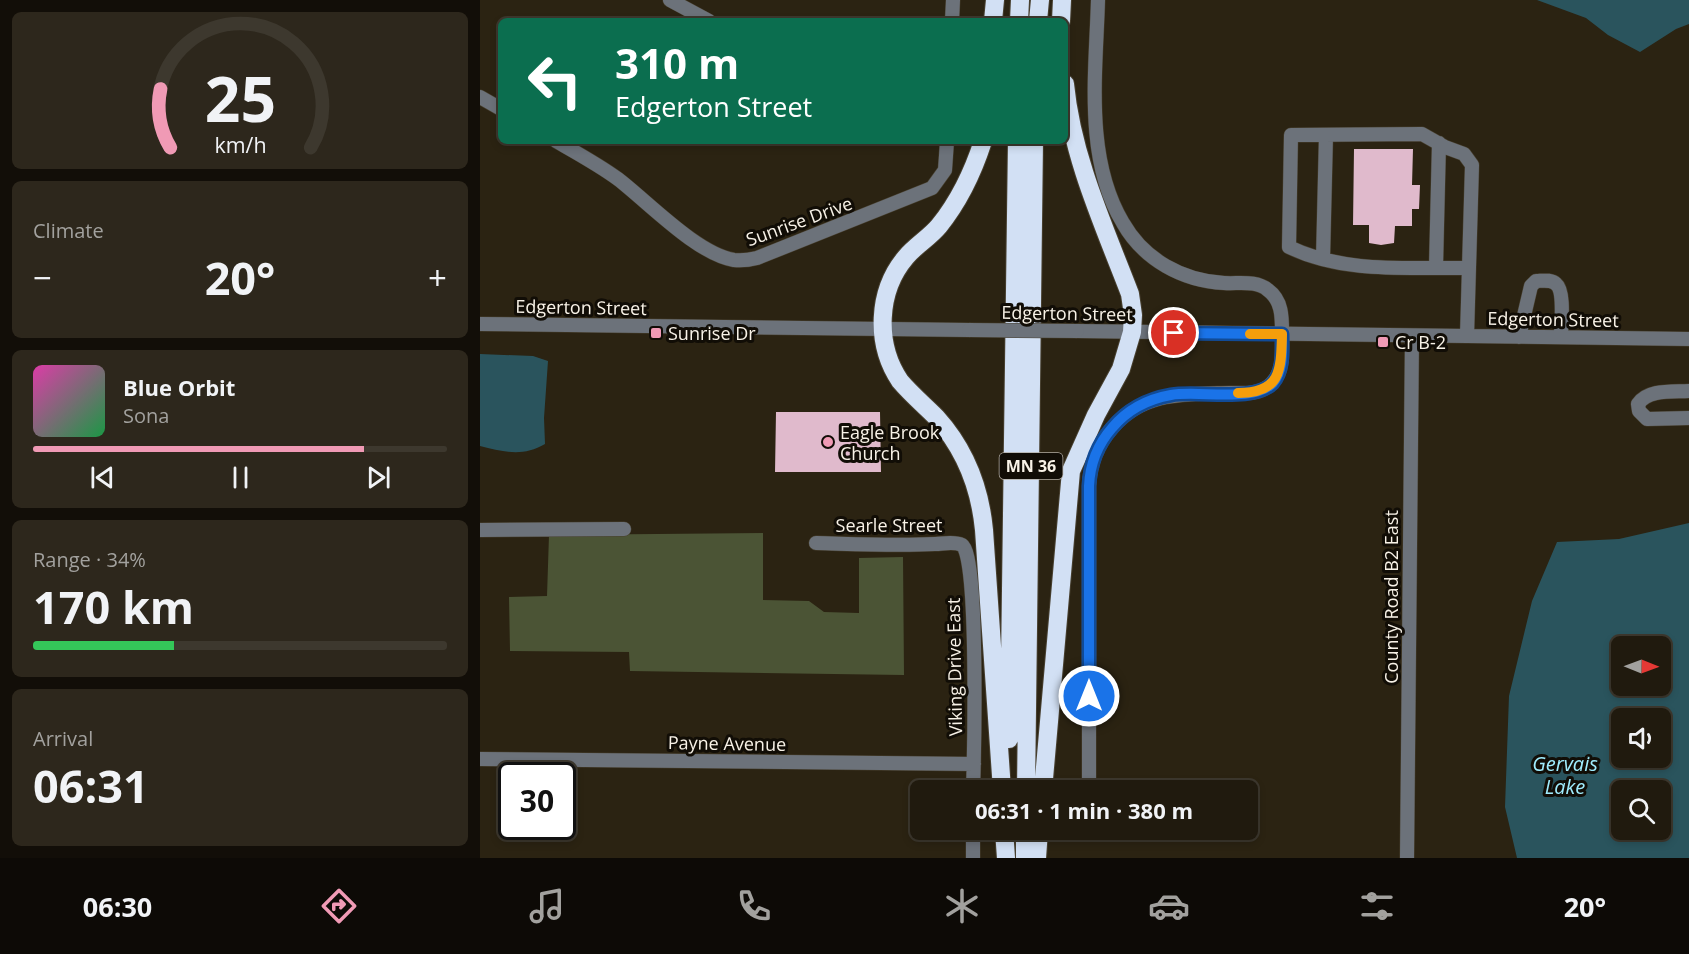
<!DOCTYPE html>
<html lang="en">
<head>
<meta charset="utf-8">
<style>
	body { margin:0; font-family:"Open Sans",sans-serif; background:#2d271c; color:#f1f3f6; height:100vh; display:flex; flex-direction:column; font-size:22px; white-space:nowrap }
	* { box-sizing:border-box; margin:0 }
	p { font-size:20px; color:#a2a19e }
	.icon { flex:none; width:33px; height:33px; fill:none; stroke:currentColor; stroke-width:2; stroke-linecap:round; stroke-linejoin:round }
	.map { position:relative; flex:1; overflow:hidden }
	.drawer { display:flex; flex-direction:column; gap:12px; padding:12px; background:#120e08; width:480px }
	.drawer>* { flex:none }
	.guide { position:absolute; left:18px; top:18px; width:570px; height:126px; border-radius:9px; box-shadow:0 3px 9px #0003,0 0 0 2px #3d382e; background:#0b6e4f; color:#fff; overflow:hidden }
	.needle { width:39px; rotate:91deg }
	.fabs { position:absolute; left:1131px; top:636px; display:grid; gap:12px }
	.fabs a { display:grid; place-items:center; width:60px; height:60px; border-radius:9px; background:#201a0e; box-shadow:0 3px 9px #0003,0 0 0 2px #3d382e; font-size:30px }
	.speed { position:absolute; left:18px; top:762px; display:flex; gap:12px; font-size:30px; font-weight:700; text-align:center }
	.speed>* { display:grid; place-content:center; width:78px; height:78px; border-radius:50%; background:#201a0e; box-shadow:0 3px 9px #0003,0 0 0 2px #3d382e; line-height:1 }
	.speed .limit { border:3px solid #111; border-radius:9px; background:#fff; color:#111 }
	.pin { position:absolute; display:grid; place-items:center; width:51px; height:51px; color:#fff; margin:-26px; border:3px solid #fff; border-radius:50%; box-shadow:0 2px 6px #0007 }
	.me { position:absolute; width:66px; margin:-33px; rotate:0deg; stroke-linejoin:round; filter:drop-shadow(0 0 4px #0008) }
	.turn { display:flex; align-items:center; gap:21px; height:126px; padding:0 18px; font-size:27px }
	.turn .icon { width:78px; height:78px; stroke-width:2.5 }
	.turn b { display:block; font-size:42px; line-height:51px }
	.big { font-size:45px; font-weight:700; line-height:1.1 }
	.drawer .widget { flex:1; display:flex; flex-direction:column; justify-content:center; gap:9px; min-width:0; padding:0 21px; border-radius:9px; background:#2d271c }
	.drawer .dial { align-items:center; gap:0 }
	.dial svg { height:156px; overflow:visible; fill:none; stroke:#3d382e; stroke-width:7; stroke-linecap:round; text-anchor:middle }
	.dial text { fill:#f1f3f6; stroke:none }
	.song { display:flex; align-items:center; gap:18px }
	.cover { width:72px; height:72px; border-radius:9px; background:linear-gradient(135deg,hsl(320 70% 55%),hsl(140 70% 35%)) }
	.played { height:6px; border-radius:3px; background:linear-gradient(90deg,#f09ab5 80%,#3d382e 80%) }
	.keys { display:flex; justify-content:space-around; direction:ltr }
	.heat { display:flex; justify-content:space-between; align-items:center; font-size:33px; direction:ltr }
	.charge { height:9px; border-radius:4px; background:linear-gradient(90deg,#34c759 34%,#3d382e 0) }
	.trip { position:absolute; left:430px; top:780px; width:348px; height:60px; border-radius:9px; background:#201a0e; box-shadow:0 3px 9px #0003,0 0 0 2px #3d382e; font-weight:700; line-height:60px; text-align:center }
	.tab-bar { display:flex; height:96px; justify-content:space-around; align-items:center; background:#0d0a06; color:#a2a19e }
	.tab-bar .icon { width:42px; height:42px }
	.tab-bar .active { color:#f09ab5 }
	.tab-bar b { font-size:27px; color:#f1f3f6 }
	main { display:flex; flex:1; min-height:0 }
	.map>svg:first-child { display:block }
	.forest { fill:#4b5435 }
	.water { fill:#2a545d; fill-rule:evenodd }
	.building { fill:#e0bacc }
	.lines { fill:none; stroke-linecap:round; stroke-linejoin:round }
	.minor-casing { stroke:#484030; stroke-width:15 }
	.highway-casing { stroke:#484030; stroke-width:20 }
	.minor { stroke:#6c727a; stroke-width:14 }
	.highway { stroke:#d2e0f4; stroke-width:18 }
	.minor-bridge-casing { stroke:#484030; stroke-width:15; stroke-linecap:butt }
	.minor-bridge { stroke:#6c727a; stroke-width:14 }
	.route-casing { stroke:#114b97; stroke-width:15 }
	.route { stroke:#1a73e8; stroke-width:10 }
	.slow { stroke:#f59e0b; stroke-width:10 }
	.poi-dot { fill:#f09ab5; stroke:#110d06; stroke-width:2 }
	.labels { text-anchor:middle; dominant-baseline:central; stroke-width:6; stroke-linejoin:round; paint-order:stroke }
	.shield { fill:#110d06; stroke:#b3ada4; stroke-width:1.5 }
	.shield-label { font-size:16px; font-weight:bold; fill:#f8f2e7 }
	.street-label { font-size:18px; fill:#f8f2e7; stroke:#110d06 }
	.poi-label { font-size:18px; fill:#f8f2e7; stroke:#110d06; text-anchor:start }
	.water-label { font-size:20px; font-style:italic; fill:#a0edfe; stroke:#110d06 }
</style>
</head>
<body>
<main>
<section class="drawer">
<div class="widget dial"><svg viewBox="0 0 100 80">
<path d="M14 69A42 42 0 1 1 86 69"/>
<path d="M14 69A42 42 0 0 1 9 39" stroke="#f09ab5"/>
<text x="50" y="56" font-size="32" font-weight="700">25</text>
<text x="50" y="72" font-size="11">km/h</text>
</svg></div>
<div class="widget"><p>Climate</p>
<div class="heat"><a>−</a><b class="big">20°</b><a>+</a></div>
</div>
<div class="widget">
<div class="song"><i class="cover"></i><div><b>Blue Orbit</b><p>Sona</p></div></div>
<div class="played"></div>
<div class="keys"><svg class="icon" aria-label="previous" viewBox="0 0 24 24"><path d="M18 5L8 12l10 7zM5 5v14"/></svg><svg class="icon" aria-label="pause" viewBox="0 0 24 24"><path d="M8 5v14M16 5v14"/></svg><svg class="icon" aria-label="next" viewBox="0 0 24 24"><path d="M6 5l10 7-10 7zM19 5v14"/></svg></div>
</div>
<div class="widget"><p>Range · 34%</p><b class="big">170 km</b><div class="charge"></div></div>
<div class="widget"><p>Arrival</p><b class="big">06:31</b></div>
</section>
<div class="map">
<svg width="1209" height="858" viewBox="0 0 1209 858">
	<rect width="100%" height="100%" fill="#2b2312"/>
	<path class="forest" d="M 283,533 L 283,600 L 329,601 L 344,612 L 379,613 L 379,558 L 423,557 L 424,675 L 150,671 L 149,652 L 30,651 L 29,597 L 67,596 L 69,535 Z"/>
	<path class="water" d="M 1057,0 L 1209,0 L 1209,24 L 1196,29 L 1160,52 L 1128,35 L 1106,18 Z
		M 0,354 L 53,356 L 68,361 L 64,418 L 65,444 C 43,457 24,452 0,446 Z
		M 1209,523 L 1209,858 L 1037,858 L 1025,807 L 1029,696 L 1052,601 L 1077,542 L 1139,539 ZM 1142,646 L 1180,646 L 1180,686 L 1142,686 ZM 1142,718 L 1180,718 L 1180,758 L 1142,758 ZM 1142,790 L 1180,790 L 1180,830 L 1142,830 Z"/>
	<path class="building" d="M 874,149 L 933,149 L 932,185 L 940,185 L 939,209 L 932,209 L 932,226 L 915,226 L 914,243 L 901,245 L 889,243 L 889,225 L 873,225 Z
		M 296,412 L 400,412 L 401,472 L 295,472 Z"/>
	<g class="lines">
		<defs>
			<path id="minor" d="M 190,0 L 229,21
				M 472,21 L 473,0
				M 0,97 L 21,109
				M 76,141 C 97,153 119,165 138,179 C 168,202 217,254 254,260 C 262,261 269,260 277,258 L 452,188 L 465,170 L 467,141
				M 843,259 L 846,135
				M 956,267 L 959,143
				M 0,324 L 489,330
				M 597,331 L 1209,339
				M 987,336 L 992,165 L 984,154 L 965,147 L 942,134 L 811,135 L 809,247 C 865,274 929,267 989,268
				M 1039,337 L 1051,286 L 1056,281 C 1062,281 1071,279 1076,284 C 1085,291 1081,326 1081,337
				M 1209,391 C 1192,392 1168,389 1158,404 L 1159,411 L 1167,419 L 1209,418
				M 0,530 L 144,529
				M 336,543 C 375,544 415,546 455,544 C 463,544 474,541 482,545 C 499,556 494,760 493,790
				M 0,759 L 494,764
				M 609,790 L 609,486 C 610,464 618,444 632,428 C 663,391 706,394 749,393 C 764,393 781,395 792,383 C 804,371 802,351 802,336 C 802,319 803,301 788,290 C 776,280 759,284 744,283 C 703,281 664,260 643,223 C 604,158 616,72 618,0
				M 493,858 L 493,830
				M 927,858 L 932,336"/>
			<path id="highway" d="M 513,21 L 515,0
				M 539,21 L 540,0
				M 558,21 L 560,0
				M 581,21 L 582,0
				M 503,141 C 493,172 480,200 459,226 C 449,238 436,245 426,257 C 397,291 395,344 420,381 C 431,394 444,405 456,417 C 485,449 500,488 504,530 L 522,790
				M 529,739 L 537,141
				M 546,790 L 554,141
				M 563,790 L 591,471 L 616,415 L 641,369 L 652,332 L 653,315 L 650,294 C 624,226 592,157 585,84
				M 524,830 L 526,858
				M 545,858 L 545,830
				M 557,858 L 559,830"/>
		</defs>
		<use href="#minor" class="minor-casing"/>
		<use href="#highway" class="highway-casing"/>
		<use href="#minor" class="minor"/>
		<use href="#highway" class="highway"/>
		<defs>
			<path id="minor-bridge" d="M 489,330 L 597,331"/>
		</defs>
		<use href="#minor-bridge" class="minor-bridge-casing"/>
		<use href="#minor-bridge" class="minor-bridge"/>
	</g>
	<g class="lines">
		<defs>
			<path id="route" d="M 609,696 L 609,486 C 610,464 618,444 632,428 C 647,410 668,399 691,395 C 718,390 774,403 793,383 C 804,370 802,350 802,334 L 694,333"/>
		</defs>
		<use href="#route" class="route-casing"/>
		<use href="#route" class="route"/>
		<path class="slow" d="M 758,393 C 801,393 801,371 802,334 L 770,334"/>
	</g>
	<g class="poi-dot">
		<rect x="170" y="327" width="12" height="12" rx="3"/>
		<rect x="897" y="336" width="12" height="12" rx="3"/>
		<circle cx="348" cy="442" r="6"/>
	</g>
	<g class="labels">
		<rect class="shield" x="519.5" y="453" width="63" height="26" rx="4.5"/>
		<g class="shield-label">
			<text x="551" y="466">MN 36</text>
		</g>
		<g class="street-label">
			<text transform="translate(319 221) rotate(-20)">Sunrise Drive</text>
			<text transform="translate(101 307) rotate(1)">Edgerton Street</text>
			<text transform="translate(587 313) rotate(1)">Edgerton Street</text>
			<text transform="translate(1073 319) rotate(1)">Edgerton Street</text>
			<text x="409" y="525">Searle Street</text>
			<text transform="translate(911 597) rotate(-90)">County Road B2 East</text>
			<text transform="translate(474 667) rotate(-91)">Viking Drive East</text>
			<text transform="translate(247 743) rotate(1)">Payne Avenue</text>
		</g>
		<g class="poi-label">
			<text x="188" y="333">Sunrise Dr</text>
			<text x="915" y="342">Cr B-2</text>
			<text x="360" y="432">Eagle Brook<tspan x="360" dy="21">Church</tspan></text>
		</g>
		<g class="water-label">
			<text x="1085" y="763">Gervais<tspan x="1085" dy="23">Lake</tspan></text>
		</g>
	</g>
</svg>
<div class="fabs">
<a><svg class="needle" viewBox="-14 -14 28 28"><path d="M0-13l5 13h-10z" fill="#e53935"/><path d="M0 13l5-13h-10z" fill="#a2a19e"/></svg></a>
<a><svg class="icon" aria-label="sound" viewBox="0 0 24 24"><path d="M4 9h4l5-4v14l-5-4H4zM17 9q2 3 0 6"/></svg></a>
<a><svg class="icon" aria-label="search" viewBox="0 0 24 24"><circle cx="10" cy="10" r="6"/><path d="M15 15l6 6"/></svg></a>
</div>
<div class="speed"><div class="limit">30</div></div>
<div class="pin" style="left:694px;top:333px;background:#d93025"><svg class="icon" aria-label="arrive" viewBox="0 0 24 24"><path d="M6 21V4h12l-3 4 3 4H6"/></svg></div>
<svg class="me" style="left:609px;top:696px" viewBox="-20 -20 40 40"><circle r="17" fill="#1a73e8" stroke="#fff" stroke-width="3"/><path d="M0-11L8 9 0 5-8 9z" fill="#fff"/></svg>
<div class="trip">06:31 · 1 min · 380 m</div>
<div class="guide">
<div class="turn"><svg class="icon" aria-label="left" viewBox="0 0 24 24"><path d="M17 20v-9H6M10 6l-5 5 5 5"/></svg><div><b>310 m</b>Edgerton Street</div></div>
</div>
</div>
</main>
<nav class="tab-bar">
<b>06:30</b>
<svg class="icon active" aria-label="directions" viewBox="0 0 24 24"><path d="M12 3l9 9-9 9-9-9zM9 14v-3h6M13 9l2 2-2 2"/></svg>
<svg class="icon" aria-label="music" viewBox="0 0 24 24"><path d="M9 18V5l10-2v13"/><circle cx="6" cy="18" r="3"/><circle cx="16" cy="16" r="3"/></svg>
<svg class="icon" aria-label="phone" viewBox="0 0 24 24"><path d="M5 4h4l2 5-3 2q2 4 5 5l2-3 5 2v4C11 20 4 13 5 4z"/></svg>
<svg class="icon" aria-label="climate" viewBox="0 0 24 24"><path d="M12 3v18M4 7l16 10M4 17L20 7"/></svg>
<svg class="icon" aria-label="car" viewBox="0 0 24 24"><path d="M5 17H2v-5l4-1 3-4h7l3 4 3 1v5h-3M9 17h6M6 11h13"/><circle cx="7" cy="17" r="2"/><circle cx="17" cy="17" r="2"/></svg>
<svg class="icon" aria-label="filters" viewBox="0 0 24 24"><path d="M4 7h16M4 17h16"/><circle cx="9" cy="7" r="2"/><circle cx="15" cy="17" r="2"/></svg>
<b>20°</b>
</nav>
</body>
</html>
